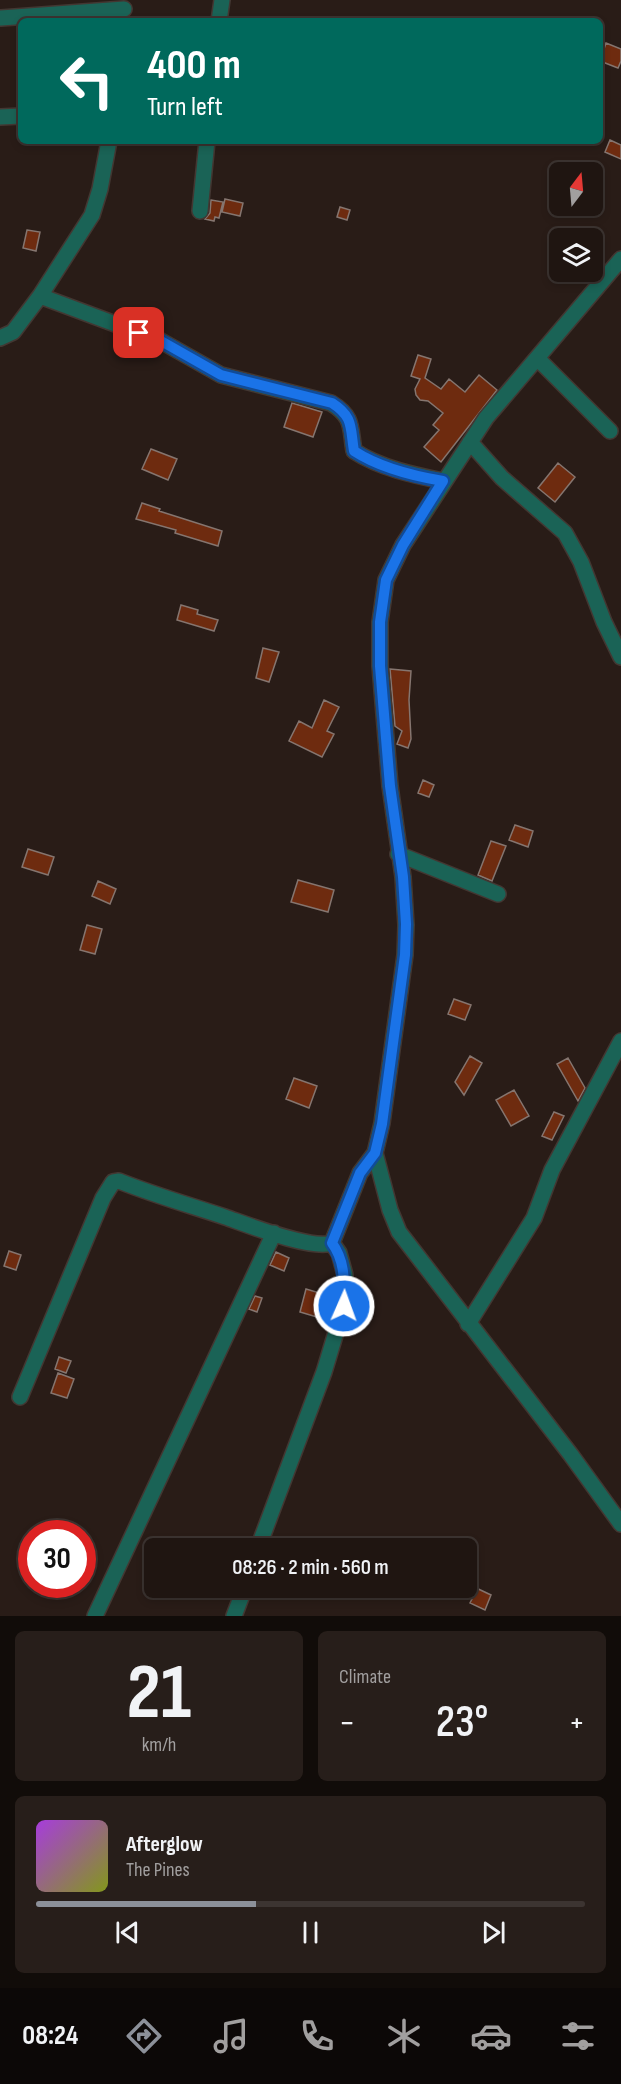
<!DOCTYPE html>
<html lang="en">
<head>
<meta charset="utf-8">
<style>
	body { margin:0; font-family:"Sofia Sans Condensed",sans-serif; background:#271e1a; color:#f1f3f6; height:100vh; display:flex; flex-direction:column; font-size:22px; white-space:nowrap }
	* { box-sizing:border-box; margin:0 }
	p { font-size:20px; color:#a19f9f }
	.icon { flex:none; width:33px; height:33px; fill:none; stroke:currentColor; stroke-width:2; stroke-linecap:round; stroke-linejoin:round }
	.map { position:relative; height:1616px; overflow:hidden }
	.drawer { display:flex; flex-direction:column; gap:15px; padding:15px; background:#110c09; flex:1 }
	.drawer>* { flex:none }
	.guide { position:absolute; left:18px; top:18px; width:585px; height:126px; border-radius:9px; box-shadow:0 3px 9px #0003,0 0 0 2px #3c3431; background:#00695c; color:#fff; overflow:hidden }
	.needle { width:39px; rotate:16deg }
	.tools { position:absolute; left:549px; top:162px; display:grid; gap:12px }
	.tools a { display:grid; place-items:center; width:54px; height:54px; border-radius:9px; background:#1f1511; box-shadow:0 3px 9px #0003,0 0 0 2px #3c3431; font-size:30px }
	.speed { position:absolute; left:18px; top:1520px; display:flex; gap:12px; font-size:30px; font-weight:700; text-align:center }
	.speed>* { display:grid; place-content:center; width:78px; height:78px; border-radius:50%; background:#1f1511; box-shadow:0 3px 9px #0003,0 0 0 2px #3c3431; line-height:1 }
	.speed .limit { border:9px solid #d22; background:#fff; color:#111 }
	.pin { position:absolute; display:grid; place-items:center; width:51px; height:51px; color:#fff; margin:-26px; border-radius:12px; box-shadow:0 3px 9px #0006 }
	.me { position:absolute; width:66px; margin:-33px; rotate:2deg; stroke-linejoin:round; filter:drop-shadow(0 0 4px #0008) }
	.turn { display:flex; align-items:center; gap:21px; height:126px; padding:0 30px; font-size:27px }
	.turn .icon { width:78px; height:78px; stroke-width:2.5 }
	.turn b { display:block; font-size:42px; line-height:51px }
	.big { font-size:45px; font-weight:600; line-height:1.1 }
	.drawer .card { flex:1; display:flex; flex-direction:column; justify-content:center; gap:9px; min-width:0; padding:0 21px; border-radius:9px; background:#271e1a }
	.drawer .dial { align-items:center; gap:0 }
	.dial b { font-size:78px; line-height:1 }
	.song { display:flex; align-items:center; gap:18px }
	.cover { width:72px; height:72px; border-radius:9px; background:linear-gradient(135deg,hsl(280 70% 55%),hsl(70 70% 35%)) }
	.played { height:6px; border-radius:3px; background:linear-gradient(90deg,#8c9099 40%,#3c3431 40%) }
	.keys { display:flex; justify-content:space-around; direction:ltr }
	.heat { display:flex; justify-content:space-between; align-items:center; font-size:33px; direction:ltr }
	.drawer .tiles { flex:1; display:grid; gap:15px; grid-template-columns:1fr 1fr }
	.card:last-child { grid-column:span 2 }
	.trip { position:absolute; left:144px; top:1538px; width:333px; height:60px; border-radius:9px; background:#1f1511; box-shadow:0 3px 9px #0003,0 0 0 2px #3c3431; font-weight:600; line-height:60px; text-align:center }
	.menu { display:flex; height:96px; justify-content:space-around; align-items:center; background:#0c0807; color:#a19f9f }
	.menu .icon { width:42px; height:42px }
	.menu .selected { color:#8c9099 }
	.menu b { font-size:27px; color:#f1f3f6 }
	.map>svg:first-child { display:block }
	.building { fill:#6e2b0f; stroke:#85756f; stroke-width:1.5 }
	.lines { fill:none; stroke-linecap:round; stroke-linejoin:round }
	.minor-casing { stroke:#433732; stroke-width:18 }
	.minor { stroke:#1a6356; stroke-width:15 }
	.route-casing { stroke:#114b97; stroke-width:15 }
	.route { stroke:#1a73e8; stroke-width:10 }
</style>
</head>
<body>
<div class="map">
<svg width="621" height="1616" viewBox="0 0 621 1616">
	<rect width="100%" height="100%" fill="#291c17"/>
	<path class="building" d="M 606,43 L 621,49 L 621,61 L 618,68 L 600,61 Z
		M 610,140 L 621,145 L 621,159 L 605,152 Z
		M 225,199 L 243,203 L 240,216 L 222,212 Z
		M 211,200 L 223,202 L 219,218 L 215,217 L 214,221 L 205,219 L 210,213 Z
		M 340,207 L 350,210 L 347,220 L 337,217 Z
		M 27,230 L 40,232 L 36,251 L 23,248 Z
		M 418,355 L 431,359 L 425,378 L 441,389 L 449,379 L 465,392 L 479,375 L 497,390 L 441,462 L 424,447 L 439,430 L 433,425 L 443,413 L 428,401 L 420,400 L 416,395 L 415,389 L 420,379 L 411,376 Z
		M 292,403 L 322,412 L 313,437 L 284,427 Z
		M 151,449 L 177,459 L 168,480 L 142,469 Z
		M 558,463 L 575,477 L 555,502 L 538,488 Z
		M 142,503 L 160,509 L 159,511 L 222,531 L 218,546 L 175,533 L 176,530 L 136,519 Z
		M 181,605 L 198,610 L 197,614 L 218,620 L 214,631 L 177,620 Z
		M 263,648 L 279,652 L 269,682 L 256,678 Z
		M 390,669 L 411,671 L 409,700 L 411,739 L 408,748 L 397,744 L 402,731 L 395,726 Z
		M 324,700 L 339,707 L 327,731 L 334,734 L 322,757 L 289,741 L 299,721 L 312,728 Z
		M 423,780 L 434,785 L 429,797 L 418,793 Z
		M 515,825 L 533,831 L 528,847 L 509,840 Z
		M 491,841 L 506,846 L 492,881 L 478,875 Z
		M 28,849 L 54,857 L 48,875 L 22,867 Z
		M 298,880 L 334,890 L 328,912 L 291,902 Z
		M 98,881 L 116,889 L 110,904 L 92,896 Z
		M 87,925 L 102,929 L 95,954 L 80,950 Z
		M 454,999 L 471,1005 L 465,1020 L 448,1014 Z
		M 470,1056 L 482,1063 L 464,1095 L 455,1082 Z
		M 568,1058 L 585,1088 L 578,1101 L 557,1064 Z
		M 294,1078 L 317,1086 L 309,1108 L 286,1099 Z
		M 514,1090 L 529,1116 L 511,1126 L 496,1100 Z
		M 554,1112 L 564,1116 L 552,1140 L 542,1136 Z
		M 9,1251 L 21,1255 L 16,1270 L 4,1266 Z
		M 276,1252 L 289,1258 L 284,1271 L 270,1265 Z
		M 306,1289 L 333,1297 L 327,1320 L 300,1312 Z
		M 255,1296 L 262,1298 L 257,1312 L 249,1309 Z
		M 59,1357 L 71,1361 L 66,1373 L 55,1369 Z
		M 58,1373 L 74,1379 L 67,1398 L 51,1393 Z
		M 472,1586 L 491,1595 L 485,1610 L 470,1603 L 472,1599 L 467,1597 Z"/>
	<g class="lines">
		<defs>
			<path id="minor" d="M 1,18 L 124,9
				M 219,21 L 222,0
				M 0,117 L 21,116
				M 200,211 L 207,141
				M 621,259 L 486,418 L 403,545 L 386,580 L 380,622 L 380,666 L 390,786 L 403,877 L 406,925 L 405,955 L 382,1123 L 375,1153 L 390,1210 L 399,1232 L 571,1455 L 621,1524
				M 40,296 L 161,341 L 221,375 L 331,403 C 354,417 350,428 354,451 C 380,468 414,475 443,481
				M 0,338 L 13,332 L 40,296 L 92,215 L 100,189 L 109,141
				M 538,359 L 610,431
				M 470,442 L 502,478 L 565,533 L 581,562 L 604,622 L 621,657
				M 398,854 L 498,894
				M 332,1243 L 360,1173 L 375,1153
				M 468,1324 L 534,1218 L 552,1170 L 621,1041
				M 20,1397 L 103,1198 L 113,1182 L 119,1181 C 154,1195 189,1205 225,1217 C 248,1225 311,1250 332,1243
				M 258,1548 L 324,1372 L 344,1306 L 345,1275 L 339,1253 L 332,1243
				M 95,1616 L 274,1233
				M 234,1616 L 245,1587"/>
		</defs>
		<use href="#minor" class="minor-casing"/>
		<use href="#minor" class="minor"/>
	</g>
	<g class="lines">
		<defs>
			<path id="route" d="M 139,333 L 161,341 L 221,375 L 332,403 C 354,417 350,428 354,451 C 380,468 413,476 443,481 L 403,545 L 386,580 L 380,622 L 380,666 L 390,786 L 403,877 L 406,924 L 405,955 L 382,1124 L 375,1153 L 360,1173 L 332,1243 C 346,1262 344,1284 344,1306"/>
		</defs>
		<use href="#route" class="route-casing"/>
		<use href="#route" class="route"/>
	</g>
</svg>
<div class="tools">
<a><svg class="needle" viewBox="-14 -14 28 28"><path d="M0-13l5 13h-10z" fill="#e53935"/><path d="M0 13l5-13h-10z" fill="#a19f9f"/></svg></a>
<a><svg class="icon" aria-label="layers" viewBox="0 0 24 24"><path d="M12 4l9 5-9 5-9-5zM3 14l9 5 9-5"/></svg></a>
</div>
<div class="speed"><div class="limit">30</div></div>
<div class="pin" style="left:139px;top:333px;background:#d93025"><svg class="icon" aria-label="arrive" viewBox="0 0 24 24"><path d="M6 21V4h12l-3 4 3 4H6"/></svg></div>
<svg class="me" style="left:344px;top:1306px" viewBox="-20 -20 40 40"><circle r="17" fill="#1a73e8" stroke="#fff" stroke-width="3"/><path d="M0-11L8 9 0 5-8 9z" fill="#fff"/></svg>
<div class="trip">08:26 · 2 min · 560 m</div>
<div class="guide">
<div class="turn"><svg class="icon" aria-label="left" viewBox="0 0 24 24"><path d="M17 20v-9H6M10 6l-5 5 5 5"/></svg><div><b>400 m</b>Turn left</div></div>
</div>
</div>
<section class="drawer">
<div class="tiles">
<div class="card dial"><b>21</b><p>km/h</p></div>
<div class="card"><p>Climate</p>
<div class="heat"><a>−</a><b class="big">23°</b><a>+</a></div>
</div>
<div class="card">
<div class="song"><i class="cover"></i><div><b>Afterglow</b><p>The Pines</p></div></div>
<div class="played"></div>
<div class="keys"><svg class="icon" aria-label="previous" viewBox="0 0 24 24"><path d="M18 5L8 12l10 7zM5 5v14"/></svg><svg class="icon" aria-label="pause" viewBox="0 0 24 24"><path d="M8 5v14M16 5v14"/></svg><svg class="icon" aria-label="next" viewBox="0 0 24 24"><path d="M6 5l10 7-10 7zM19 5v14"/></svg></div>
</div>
</div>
</section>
<nav class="menu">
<b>08:24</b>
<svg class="icon selected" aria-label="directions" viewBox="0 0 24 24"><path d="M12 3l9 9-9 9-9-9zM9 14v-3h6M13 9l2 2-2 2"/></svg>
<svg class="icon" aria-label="music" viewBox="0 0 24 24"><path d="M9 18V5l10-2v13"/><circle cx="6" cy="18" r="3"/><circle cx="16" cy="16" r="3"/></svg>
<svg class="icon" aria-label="phone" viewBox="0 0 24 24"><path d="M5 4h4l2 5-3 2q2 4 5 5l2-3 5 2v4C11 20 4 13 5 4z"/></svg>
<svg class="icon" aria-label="climate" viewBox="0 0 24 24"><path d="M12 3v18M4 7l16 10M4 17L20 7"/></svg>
<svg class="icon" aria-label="car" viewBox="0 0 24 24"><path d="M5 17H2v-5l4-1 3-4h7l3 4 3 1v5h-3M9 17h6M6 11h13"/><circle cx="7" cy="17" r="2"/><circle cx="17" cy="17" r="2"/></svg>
<svg class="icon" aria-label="filters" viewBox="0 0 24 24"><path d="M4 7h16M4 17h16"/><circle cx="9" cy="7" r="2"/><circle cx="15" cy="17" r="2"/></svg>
</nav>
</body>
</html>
